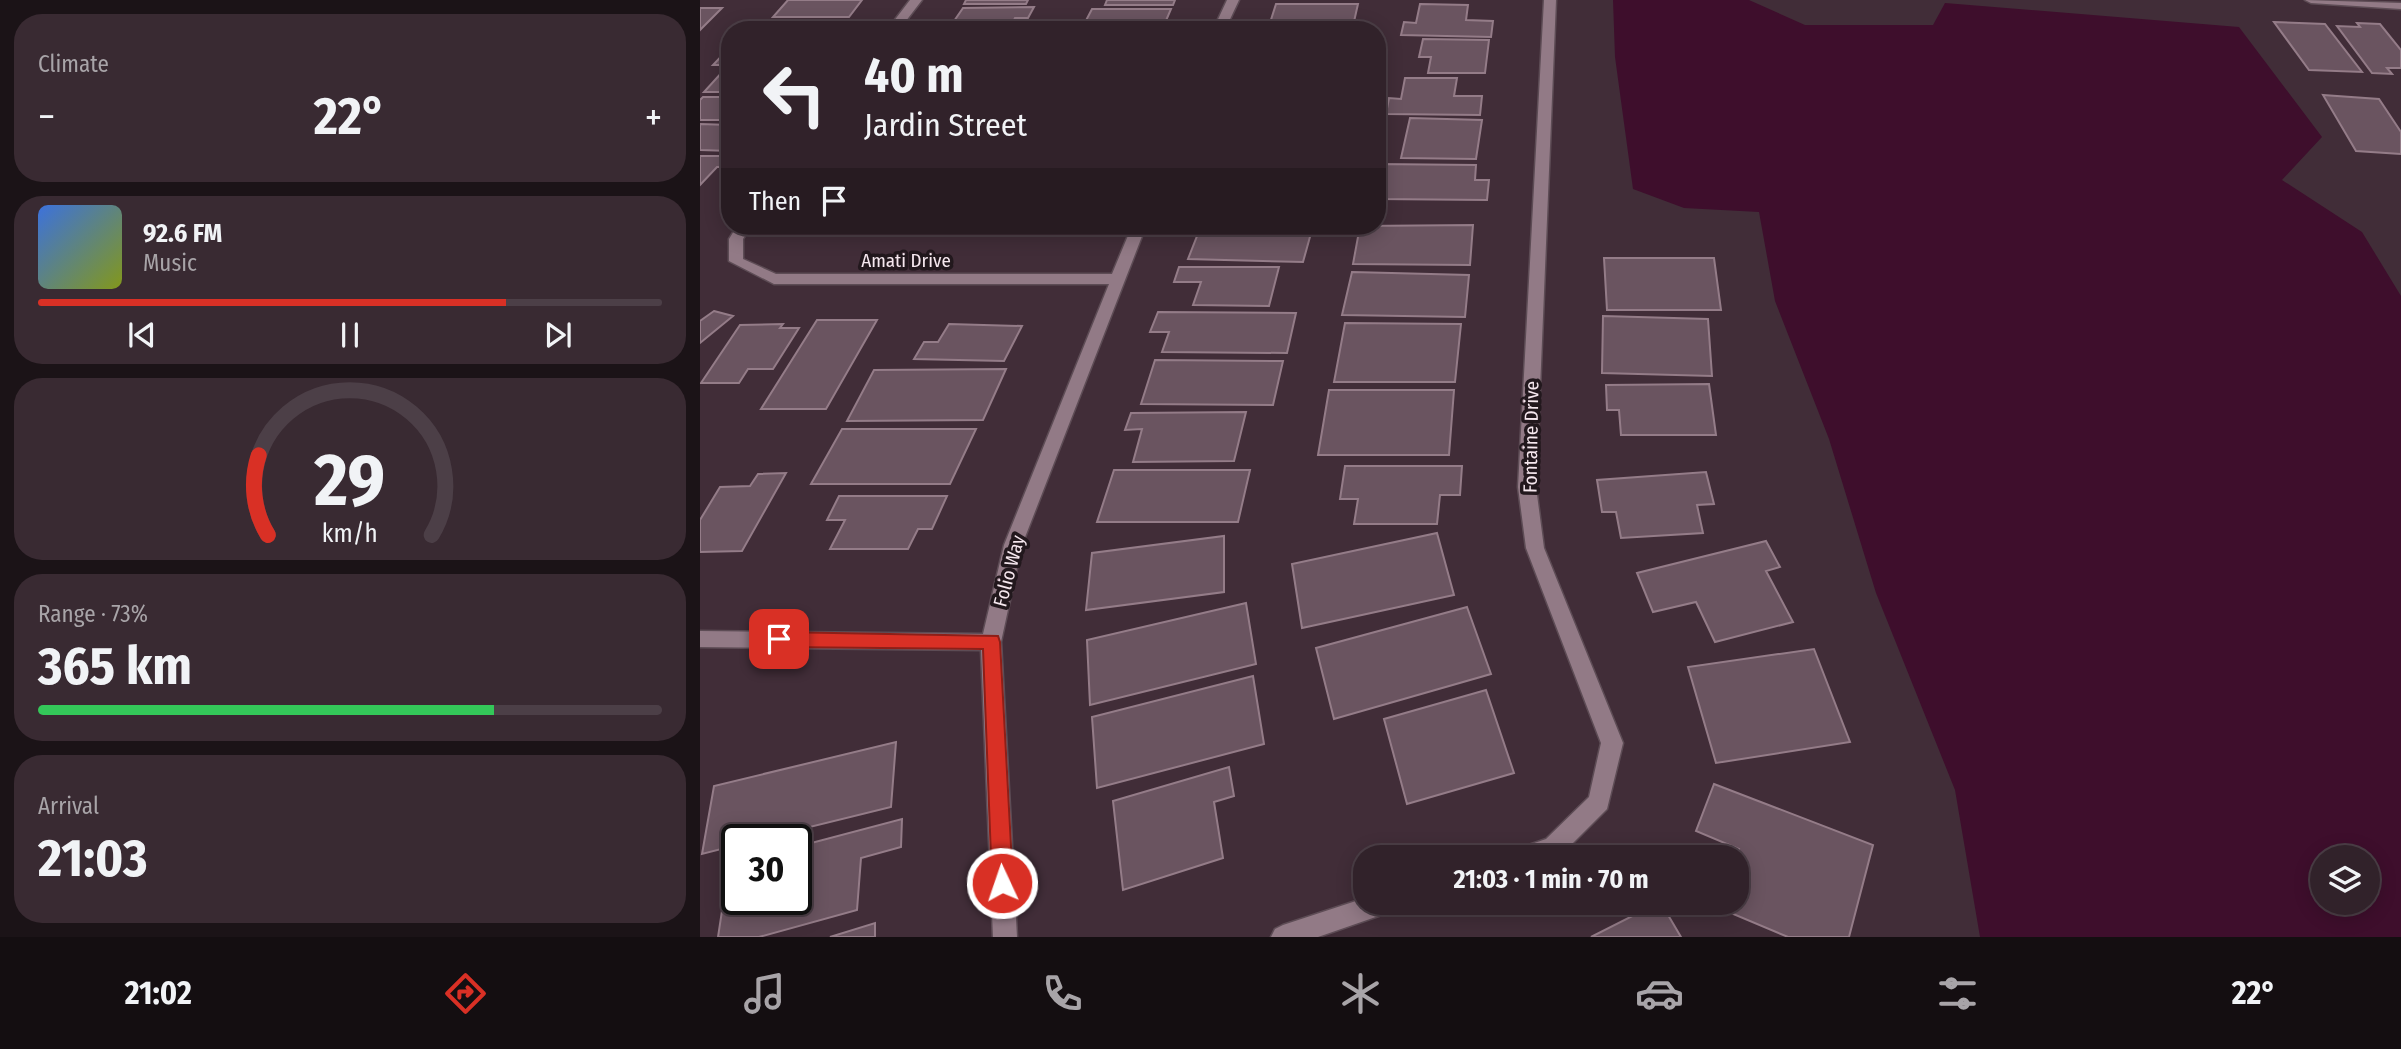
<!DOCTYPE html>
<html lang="en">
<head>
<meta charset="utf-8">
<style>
	body { margin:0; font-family:"Fira Sans Condensed",sans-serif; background:#392a32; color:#f1f3f6; height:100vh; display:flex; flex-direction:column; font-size:26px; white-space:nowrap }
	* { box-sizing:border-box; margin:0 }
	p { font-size:23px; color:#a8a4a8 }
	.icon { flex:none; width:38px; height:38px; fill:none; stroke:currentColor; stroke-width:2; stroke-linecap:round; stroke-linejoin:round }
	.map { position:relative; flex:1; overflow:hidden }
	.sheet { display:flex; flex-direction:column; gap:14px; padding:14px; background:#1b1317; width:700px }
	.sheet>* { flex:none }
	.hud { position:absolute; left:21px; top:21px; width:665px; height:214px; border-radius:28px; box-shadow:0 4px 18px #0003,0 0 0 2px #4c3f47; background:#31222a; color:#f1f3f6; overflow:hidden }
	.tools { position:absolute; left:1610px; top:845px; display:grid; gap:14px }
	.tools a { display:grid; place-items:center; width:70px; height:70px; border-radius:50%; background:#31222a; box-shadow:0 4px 18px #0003,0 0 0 2px #4c3f47; font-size:35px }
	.speed { position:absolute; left:21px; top:824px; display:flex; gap:14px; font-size:35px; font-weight:700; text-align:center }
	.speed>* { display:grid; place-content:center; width:91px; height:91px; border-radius:50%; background:#31222a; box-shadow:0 4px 18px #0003,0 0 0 2px #4c3f47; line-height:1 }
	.speed .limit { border:4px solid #111; border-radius:10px; background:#fff; color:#111 }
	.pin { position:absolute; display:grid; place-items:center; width:60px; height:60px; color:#fff; margin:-30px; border-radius:14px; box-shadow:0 4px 10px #0006 }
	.me { position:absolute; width:77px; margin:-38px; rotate:357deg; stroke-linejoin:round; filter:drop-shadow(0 0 5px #0008) }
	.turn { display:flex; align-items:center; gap:24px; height:147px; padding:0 28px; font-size:32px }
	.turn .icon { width:91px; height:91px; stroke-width:2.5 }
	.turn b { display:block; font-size:49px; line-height:60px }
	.then { display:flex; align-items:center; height:66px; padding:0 28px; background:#0003; gap:14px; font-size:26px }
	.big { font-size:52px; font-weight:700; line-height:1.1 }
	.sheet .widget { flex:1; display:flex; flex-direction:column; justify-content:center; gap:10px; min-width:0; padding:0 24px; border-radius:28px; background:#392a32 }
	.sheet .dial { align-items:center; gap:0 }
	.dial svg { height:182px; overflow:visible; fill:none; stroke:#4c3f47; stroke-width:7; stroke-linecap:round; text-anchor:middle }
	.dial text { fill:#f1f3f6; stroke:none }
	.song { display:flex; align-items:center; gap:21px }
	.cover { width:84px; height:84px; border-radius:10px; background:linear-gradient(135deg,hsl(220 70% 55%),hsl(70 70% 35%)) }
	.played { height:7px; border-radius:4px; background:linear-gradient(90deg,#d93025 75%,#4c3f47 75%) }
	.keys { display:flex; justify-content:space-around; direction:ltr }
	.heat { display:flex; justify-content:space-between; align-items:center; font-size:38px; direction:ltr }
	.charge { height:10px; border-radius:5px; background:linear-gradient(90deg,#34c759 73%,#4c3f47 0) }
	.trip { position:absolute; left:653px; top:845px; width:396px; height:70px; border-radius:28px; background:#31222a; box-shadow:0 4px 18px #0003,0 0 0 2px #4c3f47; font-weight:700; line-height:70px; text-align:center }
	.tabs { display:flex; height:112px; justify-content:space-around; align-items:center; background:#140e11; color:#a8a4a8 }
	.tabs .icon { width:49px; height:49px }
	.tabs .active { color:#d93025 }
	.tabs b { font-size:32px; color:#f1f3f6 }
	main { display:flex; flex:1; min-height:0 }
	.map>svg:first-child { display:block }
	.water { fill:#3e0e2c; fill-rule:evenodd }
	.building { fill:#6a5460; stroke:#947c88; stroke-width:2 }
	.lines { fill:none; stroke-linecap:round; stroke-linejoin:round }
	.minor-casing { stroke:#5d4c55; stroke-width:3 }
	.minor { fill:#927a86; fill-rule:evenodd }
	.route { fill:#d93025; stroke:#8d1f18; stroke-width:2 }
	.labels { text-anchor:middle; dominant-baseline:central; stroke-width:7; stroke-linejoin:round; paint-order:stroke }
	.street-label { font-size:19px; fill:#f6e8ef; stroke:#22181d }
</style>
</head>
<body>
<main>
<section class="sheet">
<div class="widget"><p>Climate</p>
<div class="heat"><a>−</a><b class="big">22°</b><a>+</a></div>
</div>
<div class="widget">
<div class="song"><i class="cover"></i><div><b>92.6 FM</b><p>Music</p></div></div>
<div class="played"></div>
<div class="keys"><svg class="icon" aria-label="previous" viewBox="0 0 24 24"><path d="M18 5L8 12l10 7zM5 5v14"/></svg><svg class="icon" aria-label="pause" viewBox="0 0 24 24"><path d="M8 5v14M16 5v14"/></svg><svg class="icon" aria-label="next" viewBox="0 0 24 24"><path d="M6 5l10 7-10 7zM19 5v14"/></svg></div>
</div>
<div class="widget dial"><svg viewBox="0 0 100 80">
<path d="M14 69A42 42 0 1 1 86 69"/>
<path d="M14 69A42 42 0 0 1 10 34" stroke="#d93025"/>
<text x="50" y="56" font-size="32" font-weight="700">29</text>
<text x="50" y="72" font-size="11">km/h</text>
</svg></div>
<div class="widget"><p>Range · 73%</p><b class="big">365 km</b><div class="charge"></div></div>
<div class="widget"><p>Arrival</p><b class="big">21:03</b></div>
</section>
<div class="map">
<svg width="1701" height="937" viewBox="0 0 1701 937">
	<rect width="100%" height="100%" fill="#412d38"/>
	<path class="water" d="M 913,0 L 1049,0 L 1105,25 L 1233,25 L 1245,3 L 1539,27 L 1622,137 L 1582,180 L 1662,232 L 1701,296 L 1701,937 L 1280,937 L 1255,790 L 1176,593 L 1129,439 L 1075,301 L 1059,212 L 984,208 L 933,189 L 915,57 ZM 1622,858 L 1668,858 L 1668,903 L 1622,903 Z"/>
	<path class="building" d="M 88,0 L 162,0 L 149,17 L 73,17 Z
		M 266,0 L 328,0 L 326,4 L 264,4 Z
		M 407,0 L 475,0 L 473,5 L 405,5 Z
		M 576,4 L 658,4 L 653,26 L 569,26 Z
		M 720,4 L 768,5 L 766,20 L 793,21 L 791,37 L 701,35 L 704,22 L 716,23 Z
		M 334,7 L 328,18 L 315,18 L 311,26 L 250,27 L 263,8 Z
		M 0,8 L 22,8 L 0,30 Z
		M 392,9 L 471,9 L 462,30 L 381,30 Z
		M 70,20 L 145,21 L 138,30 L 61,30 Z
		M 1574,22 L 1625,24 L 1662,72 L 1609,70 Z
		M 1657,23 L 1680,24 L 1701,50 L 1701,68 L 1687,68 L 1692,74 L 1672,73 L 1637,26 L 1660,27 Z
		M 723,39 L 789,40 L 785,73 L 728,73 L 731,57 L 719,57 Z
		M 30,47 L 30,65 L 13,65 Z
		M 24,70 L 30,70 L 30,92 L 4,92 Z
		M 705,78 L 757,78 L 754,96 L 782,96 L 780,115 L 686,114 L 689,98 L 701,99 Z
		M 1623,95 L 1679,99 L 1701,132 L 1701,154 L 1656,151 Z
		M 3,97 L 30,97 L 30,120 L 0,120 L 0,100 Z
		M 710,118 L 782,120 L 776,159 L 701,158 Z
		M 0,124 L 30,125 L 30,151 L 0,150 Z
		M 0,156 L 30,156 L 30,167 L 17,167 L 0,185 Z
		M 677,164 L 776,165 L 775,180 L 789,180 L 787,200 L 677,199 Z
		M 773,225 L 770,265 L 653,264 L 660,226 Z
		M 110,226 L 177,226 L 175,230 L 107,230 Z
		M 256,226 L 368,226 L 364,235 L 252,233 Z
		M 501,226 L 613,226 L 603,262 L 488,259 Z
		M 904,258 L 1014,258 L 1021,310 L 907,310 Z
		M 479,267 L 579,267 L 569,306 L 493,305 L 501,282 L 474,282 Z
		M 652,272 L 769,275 L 765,317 L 642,315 Z
		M 14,311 L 33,316 L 0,343 L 0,321 Z
		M 458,312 L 596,313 L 587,353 L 462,352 L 469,332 L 450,332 Z
		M 903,316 L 1008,319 L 1012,376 L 902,373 Z
		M 117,320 L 177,320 L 126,409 L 61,409 Z
		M 645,323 L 761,324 L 755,382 L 634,382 Z
		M 83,324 L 80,328 L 99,328 L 73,369 L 48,369 L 39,383 L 1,383 L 40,325 Z
		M 249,324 L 322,326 L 304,361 L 214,359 L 224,342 L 238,342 Z
		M 455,360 L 583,361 L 573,405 L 441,404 Z
		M 306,369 L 283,420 L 147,421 L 174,370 Z
		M 1009,384 L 1016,435 L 921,435 L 919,410 L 907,410 L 906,385 Z
		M 629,390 L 754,390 L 749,455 L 618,455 Z
		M 546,412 L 534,461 L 433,462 L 442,429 L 425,430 L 431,413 Z
		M 142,429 L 276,429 L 250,484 L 111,484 Z
		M 645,466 L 762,466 L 760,495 L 740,495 L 737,524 L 654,524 L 658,499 L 640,499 Z
		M 414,470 L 550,470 L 538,522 L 397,522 Z
		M 1006,472 L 1014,504 L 997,505 L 1003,533 L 921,538 L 916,512 L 902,512 L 897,480 Z
		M 86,473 L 42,551 L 0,552 L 0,520 L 20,487 L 50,486 L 58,474 Z
		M 139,496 L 247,496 L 232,529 L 218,529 L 208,549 L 130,549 L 145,520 L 127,520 Z
		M 737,533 L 754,595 L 602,628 L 592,564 Z
		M 524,536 L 524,592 L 386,610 L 392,553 Z
		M 1066,541 L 1080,567 L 1066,571 L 1093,622 L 1015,642 L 996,602 L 953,612 L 937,573 Z
		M 546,603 L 556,664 L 390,705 L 387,640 Z
		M 767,607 L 791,674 L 634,719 L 616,648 Z
		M 1114,649 L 1150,742 L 1016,763 L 988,667 Z
		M 553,676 L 564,744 L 397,788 L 392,717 Z
		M 786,690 L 814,773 L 707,804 L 684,719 Z
		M 196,742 L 191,807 L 57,840 L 37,840 L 37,845 L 2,854 L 14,786 Z
		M 529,767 L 534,796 L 514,802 L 523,858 L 423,890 L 413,801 Z
		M 1014,784 L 1173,845 L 1149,937 L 1088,937 L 1026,911 L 1029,903 L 1036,903 L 1036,858 L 1039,849 L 996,831 Z
		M 202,819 L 201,847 L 161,858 L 157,910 L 59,937 L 18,937 L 29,865 L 37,863 L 37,900 L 96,900 L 96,847 Z
		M 958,903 L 961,903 L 981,937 L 891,937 Z
		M 175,923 L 175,937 L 130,937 Z"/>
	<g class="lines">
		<defs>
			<path id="minor" d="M 210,0 L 222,0 L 199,30 L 187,30 Z
				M 527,0 L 539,0 L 525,30 L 513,30 Z
				M 844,0 L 856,0 L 836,487 L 844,548 L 923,743 L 907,809 L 861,855 L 854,858 L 811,858 L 814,850 L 846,839 L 889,797 L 901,743 L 826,548 L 818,487 Z
				M 1605,0 L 1701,3 L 1701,9 L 1611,3 Z
				M 37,226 L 51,226 L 43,239 L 43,259 L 76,274 L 412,274 L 432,226 L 446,226 L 322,545 L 301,642 L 317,937 L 293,937 L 281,650 L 0,647 L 0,631 L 283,634 L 304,545 L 409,284 L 74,284 L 29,261 L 29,239 Z
				M 665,898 L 665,903 L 697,903 L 693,911 L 618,937 L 571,937 L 575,929 L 583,925 Z"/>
		</defs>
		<use href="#minor" class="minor-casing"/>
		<use href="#minor" class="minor"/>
	</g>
	<path class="route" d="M 79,632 L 298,636 L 300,642 L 313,883 L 310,890 L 302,893 L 295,890 L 292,883 L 283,649 L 79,647 L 73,645 L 70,639 L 73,634 Z"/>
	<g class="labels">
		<g class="street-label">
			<text x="206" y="260">Amati Drive</text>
			<text transform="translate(831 437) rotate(-89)">Fontaine Drive</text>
			<text transform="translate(309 571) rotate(-75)">Folio Way</text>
		</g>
	</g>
</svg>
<div class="tools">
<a><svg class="icon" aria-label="layers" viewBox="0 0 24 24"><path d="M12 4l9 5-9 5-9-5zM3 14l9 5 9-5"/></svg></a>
</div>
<div class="speed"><div class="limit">30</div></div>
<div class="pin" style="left:79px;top:639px;background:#d93025"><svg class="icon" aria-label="arrive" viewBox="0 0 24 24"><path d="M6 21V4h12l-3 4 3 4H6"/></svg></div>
<svg class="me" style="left:302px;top:883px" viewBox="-20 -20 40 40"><circle r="17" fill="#d93025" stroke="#fff" stroke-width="3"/><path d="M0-11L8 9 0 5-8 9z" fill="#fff"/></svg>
<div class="trip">21:03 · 1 min · 70 m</div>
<div class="hud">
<div class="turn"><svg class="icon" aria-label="left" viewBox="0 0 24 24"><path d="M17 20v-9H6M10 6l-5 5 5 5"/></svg><div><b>40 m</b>Jardin Street</div></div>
<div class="then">Then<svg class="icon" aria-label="arrive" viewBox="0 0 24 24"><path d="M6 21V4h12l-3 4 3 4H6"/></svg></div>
</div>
</div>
</main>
<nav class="tabs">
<b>21:02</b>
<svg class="icon active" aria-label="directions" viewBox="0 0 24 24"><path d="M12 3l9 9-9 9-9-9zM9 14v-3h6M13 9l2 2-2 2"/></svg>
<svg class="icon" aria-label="music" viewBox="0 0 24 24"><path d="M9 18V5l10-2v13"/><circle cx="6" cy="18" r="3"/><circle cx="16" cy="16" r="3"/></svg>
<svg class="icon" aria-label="phone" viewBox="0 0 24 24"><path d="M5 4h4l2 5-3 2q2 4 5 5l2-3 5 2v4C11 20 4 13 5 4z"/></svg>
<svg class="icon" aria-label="climate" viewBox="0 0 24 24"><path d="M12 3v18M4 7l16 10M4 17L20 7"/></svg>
<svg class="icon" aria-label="car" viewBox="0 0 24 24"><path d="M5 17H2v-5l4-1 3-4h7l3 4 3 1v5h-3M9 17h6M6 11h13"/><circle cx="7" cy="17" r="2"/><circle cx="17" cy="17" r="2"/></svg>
<svg class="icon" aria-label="filters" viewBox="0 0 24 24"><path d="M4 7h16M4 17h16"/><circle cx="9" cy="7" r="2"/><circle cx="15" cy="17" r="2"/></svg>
<b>22°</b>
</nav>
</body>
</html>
